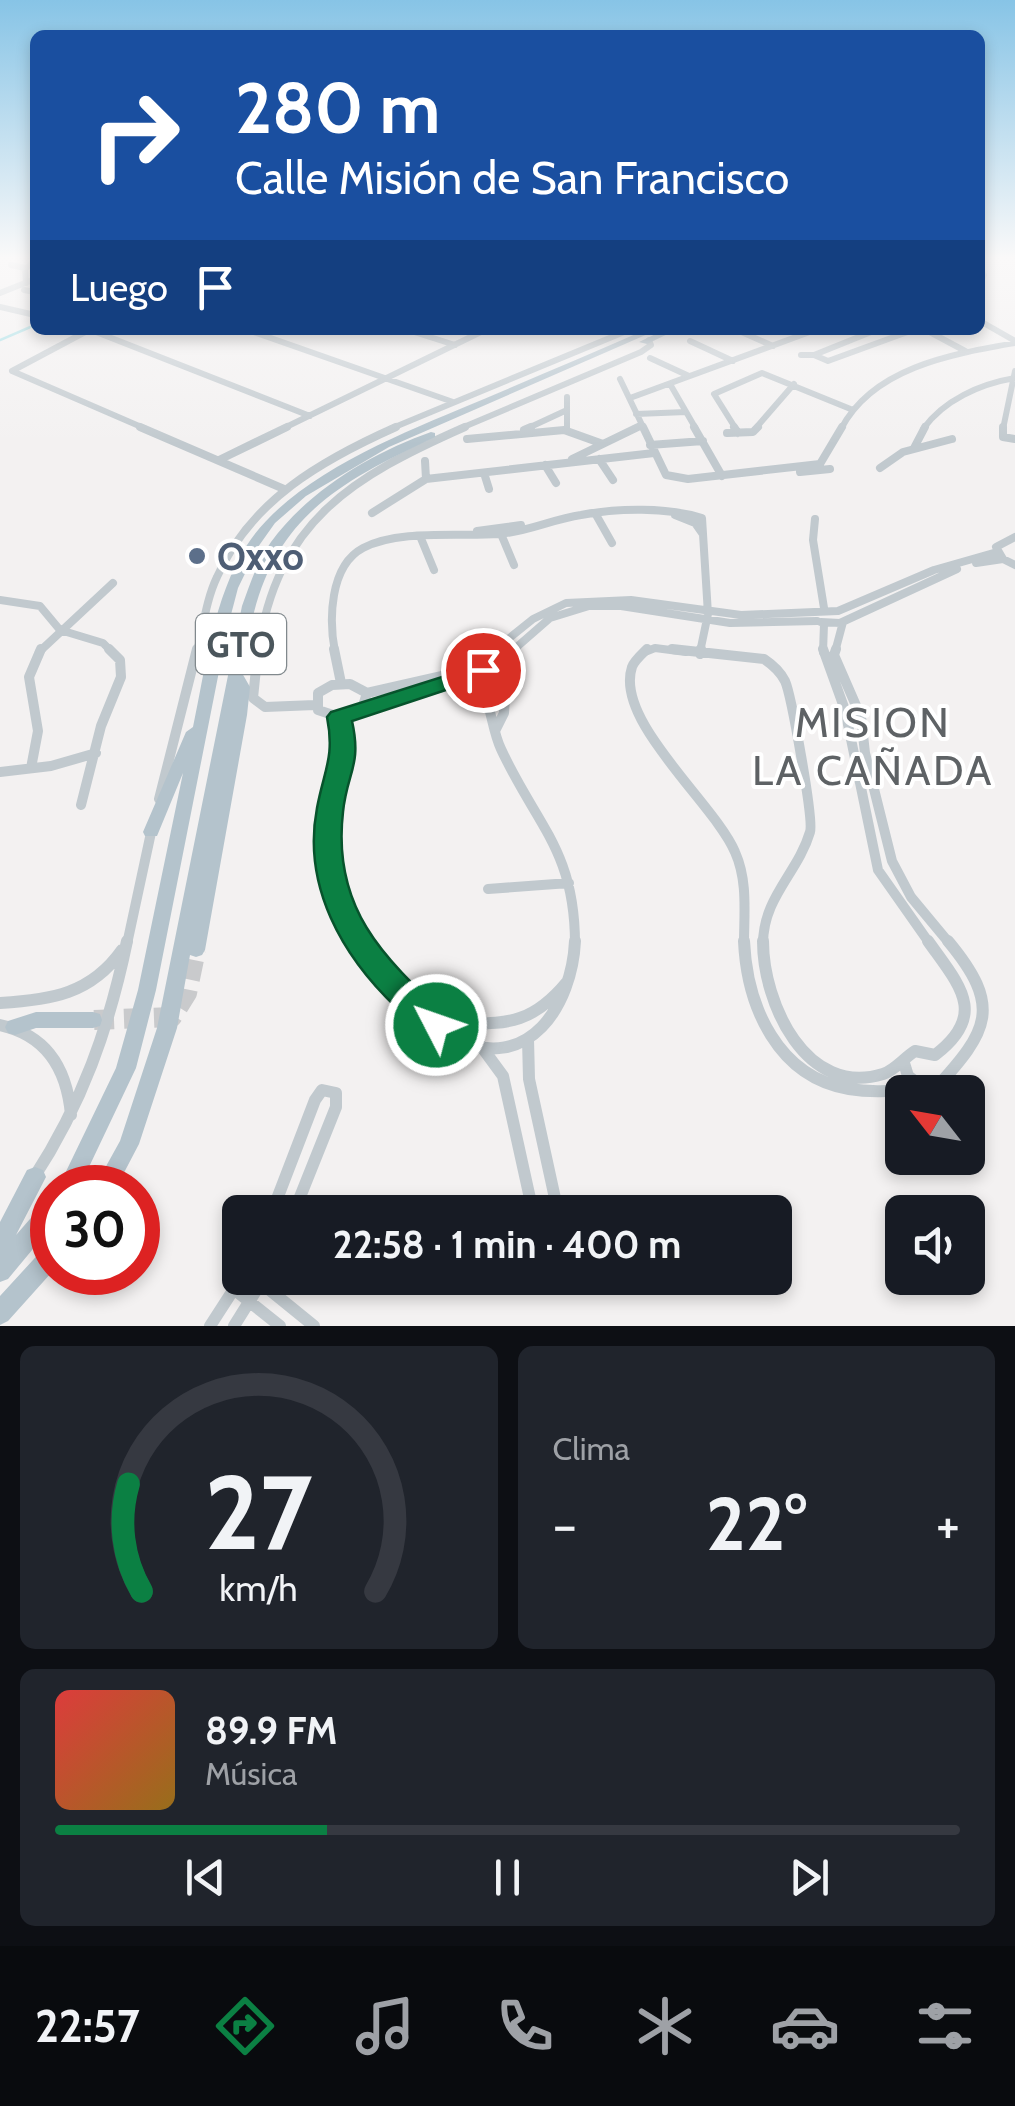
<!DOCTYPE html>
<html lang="es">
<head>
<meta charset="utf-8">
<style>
	body { margin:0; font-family:Cabin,sans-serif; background:#20242c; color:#f1f3f6; height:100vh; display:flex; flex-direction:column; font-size:38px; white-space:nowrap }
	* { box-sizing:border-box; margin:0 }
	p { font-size:32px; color:#9ea1a6 }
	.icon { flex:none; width:55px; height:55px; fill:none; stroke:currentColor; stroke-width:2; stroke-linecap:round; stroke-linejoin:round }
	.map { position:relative; height:1326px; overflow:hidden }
	.details { display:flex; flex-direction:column; gap:20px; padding:20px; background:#0d0f14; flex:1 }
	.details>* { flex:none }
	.hud { position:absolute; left:30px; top:30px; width:955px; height:305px; border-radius:15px; box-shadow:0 5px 15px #0003; background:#1a4fa0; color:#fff; overflow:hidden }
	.needle { width:65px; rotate:301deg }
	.buttons { position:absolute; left:885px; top:1075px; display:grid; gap:20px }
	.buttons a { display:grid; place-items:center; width:100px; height:100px; border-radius:15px; background:#171b24; box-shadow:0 5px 15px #0003; font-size:50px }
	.speed { position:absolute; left:30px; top:1165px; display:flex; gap:20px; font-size:50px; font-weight:700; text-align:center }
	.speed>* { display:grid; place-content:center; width:130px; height:130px; border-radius:50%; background:#171b24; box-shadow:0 5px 15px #0003; line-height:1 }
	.speed .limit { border:15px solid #d22; background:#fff; color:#111 }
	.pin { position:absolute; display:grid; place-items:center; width:85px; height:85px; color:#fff; margin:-42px; border:5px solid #fff; border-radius:50%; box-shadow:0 2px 10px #0007 }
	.me { position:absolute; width:110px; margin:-55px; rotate:311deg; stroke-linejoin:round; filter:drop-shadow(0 0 8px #0008) }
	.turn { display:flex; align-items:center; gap:35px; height:210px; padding:0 40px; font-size:45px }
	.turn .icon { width:130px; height:130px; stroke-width:2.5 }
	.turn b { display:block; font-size:70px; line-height:85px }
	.then { display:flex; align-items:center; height:95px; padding:0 40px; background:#0003; gap:20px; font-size:38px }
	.big { font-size:75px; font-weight:700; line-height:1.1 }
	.details .widget { flex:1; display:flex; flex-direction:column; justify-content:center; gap:15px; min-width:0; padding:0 35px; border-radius:15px; background:#20242c }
	.details .dial { align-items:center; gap:0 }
	.dial svg { height:260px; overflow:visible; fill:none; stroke:#363941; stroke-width:7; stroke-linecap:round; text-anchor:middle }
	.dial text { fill:#f1f3f6; stroke:none }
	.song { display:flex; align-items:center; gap:30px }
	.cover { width:120px; height:120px; border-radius:15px; background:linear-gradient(135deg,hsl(0 70% 55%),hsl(40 70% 35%)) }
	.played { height:10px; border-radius:5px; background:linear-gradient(90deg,#0b8043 30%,#363941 30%) }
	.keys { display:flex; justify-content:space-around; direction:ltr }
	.heat { display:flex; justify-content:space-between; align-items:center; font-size:55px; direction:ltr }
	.details .tiles { flex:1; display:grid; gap:20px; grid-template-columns:1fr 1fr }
	.widget:last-child { grid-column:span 2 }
	.trip { position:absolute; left:222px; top:1195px; width:570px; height:100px; border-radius:15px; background:#171b24; box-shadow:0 5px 15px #0003; font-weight:700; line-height:100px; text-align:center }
	.dock { display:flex; height:160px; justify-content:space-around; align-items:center; background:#090b0e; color:#9ea1a6 }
	.dock .icon { width:70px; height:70px }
	.dock .active { color:#0b8043 }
	.dock b { font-size:45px; color:#f1f3f6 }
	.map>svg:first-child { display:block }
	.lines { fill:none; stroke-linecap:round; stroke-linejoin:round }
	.stream { stroke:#97dbe3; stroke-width:2.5 }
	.primary-tunnel { stroke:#c9cacc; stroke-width:20; stroke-dasharray:20 10; stroke-linecap:butt }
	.street-far3 { stroke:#c1c9ce; stroke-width:6 }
	.street-far2 { stroke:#c1c9ce; stroke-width:8 }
	.street-far1 { stroke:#c1c9ce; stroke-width:10 }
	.street { stroke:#c1c9ce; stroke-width:12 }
	.primary { fill:#b4c3cc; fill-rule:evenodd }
	.route { fill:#0b8043; stroke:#07532c; stroke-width:2.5 }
	.service-dot { fill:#5c6f8a; stroke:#fff; stroke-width:4 }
	.labels { text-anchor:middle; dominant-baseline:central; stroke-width:8; stroke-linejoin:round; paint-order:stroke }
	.shield { fill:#fff; stroke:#81898d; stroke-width:2.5 }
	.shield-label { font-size:35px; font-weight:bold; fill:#4b565c }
	.service-label { font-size:38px; font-weight:bold; fill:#4e5e75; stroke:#fff; text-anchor:start }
	.quarter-label { font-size:42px; letter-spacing:2.5px; fill:#5e6265; stroke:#fff }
</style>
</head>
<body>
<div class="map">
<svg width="1015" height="1326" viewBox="0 0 1015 1326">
	<rect width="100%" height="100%" fill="#f3f1f1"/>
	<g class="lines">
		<path class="stream" d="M 35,271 L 35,275
			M 0,340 L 35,325"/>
		<path class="primary-tunnel" d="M 94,1020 L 172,1017 L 187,993 L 196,950"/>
		<path class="street-far3" d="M 11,265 L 25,268
			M 980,271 L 984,275 L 980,283
			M 26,283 L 25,269 L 35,261
			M 24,290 L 35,292
			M 0,293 L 35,279
			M 0,307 L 35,315
			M 980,321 L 1015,341
			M 89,330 L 12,371 L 146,429
			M 91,330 L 310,416
			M 248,330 L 453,402
			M 408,330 L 455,345
			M 737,330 L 773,346
			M 926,330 L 967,352
			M 690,341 L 733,361
			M 801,355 L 814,355 L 876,330
			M 814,355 L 828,361 L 913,330
			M 650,358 L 689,376
			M 620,379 L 644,429
			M 670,384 L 696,429
			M 567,397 L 567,429
			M 630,398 L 815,330
			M 636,414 L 686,412
			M 282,429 L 485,330
			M 390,429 L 629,330
			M 459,429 L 641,352 L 651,345 L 649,340
			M 526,429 L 567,410
			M 633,429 L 642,425
			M 736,429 L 714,394 L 762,373 L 853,410
			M 755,429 L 794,384
			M 841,429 C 873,367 953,354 1015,343
			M 923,429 C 944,400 980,384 1015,378
			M 1003,429 L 1015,371"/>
		<path class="street-far2" d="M 140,427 L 284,489
			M 643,427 L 666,475 L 688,479 L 820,464 L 842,427
			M 694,427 L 722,476
			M 734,427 L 738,433
			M 1003,427 L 1003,437 L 1015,439
			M 524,430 L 531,427
			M 727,433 L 753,432 L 758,427
			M 467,439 L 564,430 L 603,444
			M 650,445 L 703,441
			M 914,448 L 925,427
			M 572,459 L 638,427
			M 599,459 L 613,480
			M 219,460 L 287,427
			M 425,461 L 426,479
			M 545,465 L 556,483
			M 880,468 L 903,452 L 952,439
			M 800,472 L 830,469
			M 484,473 L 489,489
			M 372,513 L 426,479 L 654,453
			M 595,513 L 612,543
			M 675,515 L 695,523 L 702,533
			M 815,519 L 813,540 L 824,608
			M 477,531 L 521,525
			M 501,534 L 514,565
			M 420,536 L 434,570
			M 1015,537 L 996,547 L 1003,559 L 1015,565
			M 976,563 L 1003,559
			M 0,600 L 40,606 L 60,630 L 103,643 L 112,652
			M 821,622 L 840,623 L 957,569
			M 39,652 L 113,583
			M 197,652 C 203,628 206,600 217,577 C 251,500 322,460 396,427
			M 258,652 C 277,521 352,477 465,427
			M 335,652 C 329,621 329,566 363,548 C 399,529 459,537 499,534 C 527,532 553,519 581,515 C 617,508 667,507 702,518 L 708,614 L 700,652
			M 492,652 L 533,619 L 566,603 L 631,600 L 741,615 L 838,611 L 934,570 L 997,552
			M 511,652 L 550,618 L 589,606 L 621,606 L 730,623 L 817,621
			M 645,652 L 655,648 L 686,652
			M 823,652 L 824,624
			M 835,652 L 843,622"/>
		<path class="street-far1" d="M 258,649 L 253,698 L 265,707 L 315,705
			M 334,649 L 341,683
			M 647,649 C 642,654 634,661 632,667 C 614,721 715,804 735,852 C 748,881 744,913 744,944
			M 672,649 L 764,659 C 773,665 780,671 785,681 C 791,694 814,820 810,832 C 798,873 763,897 763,944
			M 823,649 L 845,710 L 878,870 L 930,944
			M 836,649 L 834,655 L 861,717 L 865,753 L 892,861 L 911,897 L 950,944
			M 700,654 L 701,649
			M 443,675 L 485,696 C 492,713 493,732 501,749 C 536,825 575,850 575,944
			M 350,684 L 367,693 L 362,709 L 339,717 L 318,710 L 318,693 L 332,685 Z
			M 367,693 L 442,676 L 496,649
			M 367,704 C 418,694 474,685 514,649
			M 339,717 C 350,747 339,771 332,801 C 320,850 329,902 357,944
			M 495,731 L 504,713 L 508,654
			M 31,768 L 38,731 L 29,677 L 41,649
			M 0,772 L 51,766 L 96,753
			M 159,799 L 197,649
			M 81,805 L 101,726 L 121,677 L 120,660 L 109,649
			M 488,889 L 569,883
			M 127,944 L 152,828"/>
		<path class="street" d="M 356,941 C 381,978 414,1019 455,1039 C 529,1074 572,1005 575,941
			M 744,941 C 747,1007 778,1077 849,1089 C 879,1094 907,1089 936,1088 C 988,1031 1003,1007 948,941
			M 763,941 C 763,1003 806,1098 883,1074 C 895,1070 904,1058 915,1051 L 935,1055
			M 928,941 C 959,985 989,1014 935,1055
			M 0,1003 C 51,1000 91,994 122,950
			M 0,1025 C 47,1035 67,1069 71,1115
			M 436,1025 C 496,1021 525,1033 567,982
			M 528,1039 L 529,1079 L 558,1212
			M 481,1046 L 503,1076 L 533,1212
			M 904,1063 L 908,1076 L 921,1086
			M 33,1179 C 82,1104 109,1028 127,941
			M 272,1212 L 315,1100 L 322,1090 L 336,1093 L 336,1107 L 294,1212
			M 255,1278 L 314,1326
			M 235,1290 L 280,1326
			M 210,1326 L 241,1278
			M 234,1326 L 264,1278"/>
		<path class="primary" d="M 645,330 L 657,330 L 389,447 L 306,496 L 275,523 L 258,547 L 238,588 L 228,626 L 156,990 L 136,1068 L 79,1188 L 58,1188 L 116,1068 L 138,990 L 183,773 L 157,836 L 145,836 L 143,832 L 186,732 L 193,727 C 206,666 213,599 247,545 C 293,474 408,431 484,399 C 538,376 592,353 645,330 Z
			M 664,330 L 676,330 L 647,344 L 639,342 Z
			M 431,432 L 435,433 L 435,437 C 335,484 270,520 249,635 L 268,648 L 261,652 L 247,646 L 242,673 L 250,687 L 247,715 L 205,950 L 202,955 L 196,957 L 190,955 L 177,1028 L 139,1144 L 116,1188 L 94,1188 L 120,1141 L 157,1028 L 242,606 C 250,584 257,562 271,542 C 309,490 372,453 431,432 Z
			M 36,1012 L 93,1012 L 100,1014 L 102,1020 L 100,1026 L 93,1028 L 36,1028 L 15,1035 L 8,1033 L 5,1027 L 8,1021 Z
			M 35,1167 L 43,1170 L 46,1177 L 16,1235 L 44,1203 L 52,1200 L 52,1226 L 8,1279 L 0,1282 L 0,1222 L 27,1170 Z
			M 52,1245 L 52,1272 L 8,1321 L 0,1325 L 0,1296 L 44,1248 Z"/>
	</g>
	<linearGradient id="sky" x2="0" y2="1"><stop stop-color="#87c4e6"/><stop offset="0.58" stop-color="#faf9f9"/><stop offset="1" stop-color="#faf9f9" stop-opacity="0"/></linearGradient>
	<rect width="1015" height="444" fill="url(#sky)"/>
	<path class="route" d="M 483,664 L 491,666 L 491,675 L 352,721 C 362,766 347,772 343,812 C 332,907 382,957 447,1016 L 452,1025 L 447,1035 C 425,1042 412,1022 397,1008 C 342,956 302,886 317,808 C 324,770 335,757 327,717 L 331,712 Z"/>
	<circle class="service-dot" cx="197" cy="556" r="10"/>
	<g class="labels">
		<rect class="shield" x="196" y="614" width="90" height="60" rx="8"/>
		<g class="shield-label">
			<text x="241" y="644">GTO</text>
		</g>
		<g class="service-label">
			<text x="217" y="556">Oxxo</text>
		</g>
		<g class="quarter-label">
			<text x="873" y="722">MISION<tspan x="873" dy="48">LA CAÑADA</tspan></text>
		</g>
	</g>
</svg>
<div class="buttons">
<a><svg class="needle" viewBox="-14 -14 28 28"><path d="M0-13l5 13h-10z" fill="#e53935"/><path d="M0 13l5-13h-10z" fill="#9ea1a6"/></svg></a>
<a><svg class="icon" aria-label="sound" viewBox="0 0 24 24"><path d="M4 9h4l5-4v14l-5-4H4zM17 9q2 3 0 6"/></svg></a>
</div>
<div class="speed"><div class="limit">30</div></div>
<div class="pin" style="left:483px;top:670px;background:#d93025"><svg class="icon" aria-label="arrive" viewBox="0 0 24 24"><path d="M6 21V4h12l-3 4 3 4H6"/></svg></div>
<svg class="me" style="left:436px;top:1025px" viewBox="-20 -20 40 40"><circle r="17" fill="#0b8043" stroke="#fff" stroke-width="3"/><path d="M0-11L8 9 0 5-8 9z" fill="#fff"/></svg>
<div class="trip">22:58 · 1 min · 400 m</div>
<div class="hud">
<div class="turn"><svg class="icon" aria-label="right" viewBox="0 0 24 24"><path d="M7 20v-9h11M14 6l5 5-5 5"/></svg><div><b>280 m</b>Calle Misión de San Francisco</div></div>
<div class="then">Luego<svg class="icon" aria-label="arrive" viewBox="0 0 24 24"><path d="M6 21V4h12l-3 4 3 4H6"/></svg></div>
</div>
</div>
<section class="details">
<div class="tiles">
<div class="widget dial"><svg viewBox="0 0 100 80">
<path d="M14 69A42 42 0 1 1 86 69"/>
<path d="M14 69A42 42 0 0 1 10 36" stroke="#0b8043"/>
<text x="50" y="56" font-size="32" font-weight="700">27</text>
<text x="50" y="72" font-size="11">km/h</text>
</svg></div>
<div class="widget"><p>Clima</p>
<div class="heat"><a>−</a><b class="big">22°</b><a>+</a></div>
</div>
<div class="widget">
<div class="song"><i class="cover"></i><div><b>89.9 FM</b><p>Música</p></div></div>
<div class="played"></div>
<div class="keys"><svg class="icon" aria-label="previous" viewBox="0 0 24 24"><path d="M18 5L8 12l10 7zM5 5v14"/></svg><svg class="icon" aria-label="pause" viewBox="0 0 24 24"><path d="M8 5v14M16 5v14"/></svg><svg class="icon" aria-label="next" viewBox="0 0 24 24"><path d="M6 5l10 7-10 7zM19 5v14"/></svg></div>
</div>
</div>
</section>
<nav class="dock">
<b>22:57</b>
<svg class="icon active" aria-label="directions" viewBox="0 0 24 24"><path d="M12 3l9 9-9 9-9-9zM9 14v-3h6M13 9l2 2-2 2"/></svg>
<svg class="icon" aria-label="music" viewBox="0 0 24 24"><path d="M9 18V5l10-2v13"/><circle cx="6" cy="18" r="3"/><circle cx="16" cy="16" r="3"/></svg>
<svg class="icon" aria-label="phone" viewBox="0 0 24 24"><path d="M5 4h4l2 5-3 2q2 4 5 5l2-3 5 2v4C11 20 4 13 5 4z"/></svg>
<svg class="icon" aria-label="climate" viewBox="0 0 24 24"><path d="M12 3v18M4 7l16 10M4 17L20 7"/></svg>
<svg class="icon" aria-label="car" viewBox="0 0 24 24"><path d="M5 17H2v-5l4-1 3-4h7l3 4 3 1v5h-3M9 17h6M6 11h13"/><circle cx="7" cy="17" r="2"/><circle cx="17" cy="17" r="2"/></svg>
<svg class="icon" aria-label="filters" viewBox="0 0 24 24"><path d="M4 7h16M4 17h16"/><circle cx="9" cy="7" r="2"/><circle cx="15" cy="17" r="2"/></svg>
</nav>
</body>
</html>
